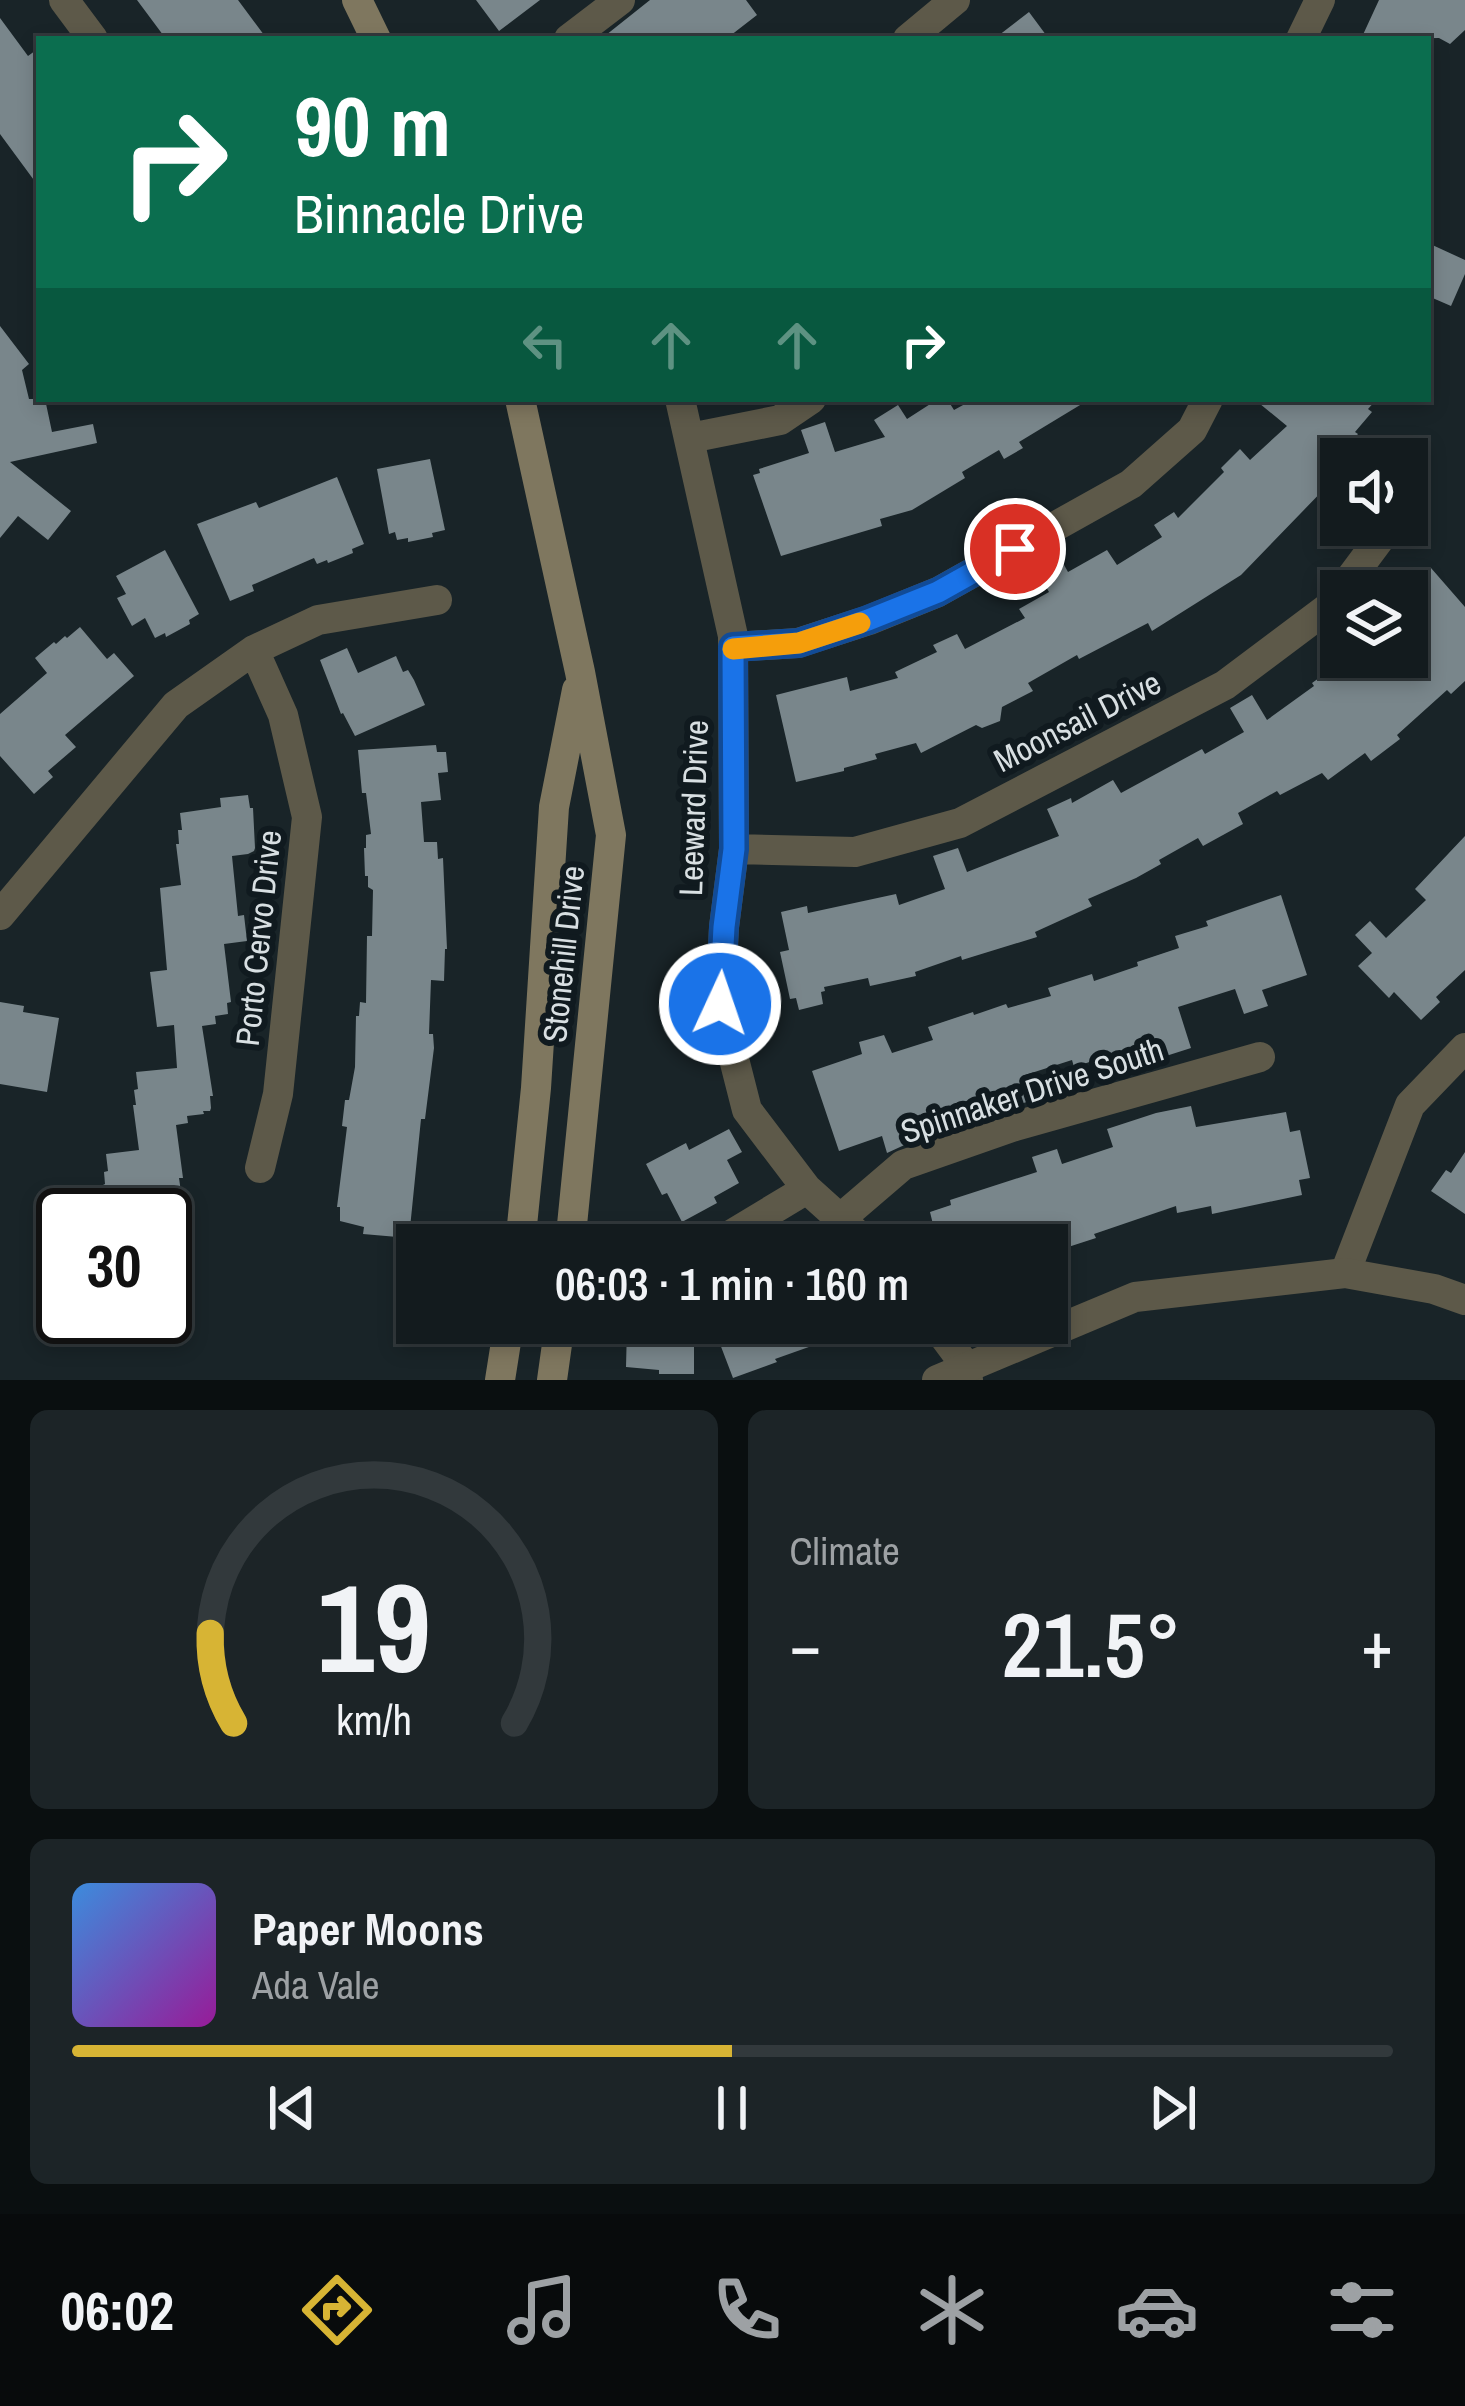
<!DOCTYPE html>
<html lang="en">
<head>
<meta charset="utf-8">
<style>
	body { margin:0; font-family:"Archivo Narrow",sans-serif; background:#1c2427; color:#f1f3f6; height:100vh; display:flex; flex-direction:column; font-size:45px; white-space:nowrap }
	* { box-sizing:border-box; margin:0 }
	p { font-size:39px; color:#9da1a4 }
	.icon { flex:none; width:66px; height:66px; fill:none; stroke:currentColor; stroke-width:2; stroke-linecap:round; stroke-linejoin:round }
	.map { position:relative; height:1380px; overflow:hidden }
	.details { display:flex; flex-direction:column; gap:30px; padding:30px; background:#0a0f10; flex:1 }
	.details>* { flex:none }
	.hud { position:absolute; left:36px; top:36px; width:1395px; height:366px; border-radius:0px; box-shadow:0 6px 18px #0003,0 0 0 3px #32393c; background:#0b6e4f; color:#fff; overflow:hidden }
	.buttons { position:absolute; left:1320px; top:438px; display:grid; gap:24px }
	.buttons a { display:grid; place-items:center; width:108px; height:108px; border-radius:0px; background:#131b1e; box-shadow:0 6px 18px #0003,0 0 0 3px #32393c; font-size:60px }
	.speed { position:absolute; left:36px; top:1188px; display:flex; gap:24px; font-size:60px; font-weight:700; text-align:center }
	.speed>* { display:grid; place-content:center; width:156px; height:156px; border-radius:50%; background:#131b1e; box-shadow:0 6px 18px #0003,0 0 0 3px #32393c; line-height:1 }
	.speed .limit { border:6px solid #111; border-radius:18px; background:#fff; color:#111 }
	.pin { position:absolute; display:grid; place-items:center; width:102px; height:102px; color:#fff; margin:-51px; border:6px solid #fff; border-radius:50%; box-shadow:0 3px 12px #0007 }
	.me { position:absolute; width:132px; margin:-66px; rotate:3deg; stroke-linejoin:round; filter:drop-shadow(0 0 9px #0008) }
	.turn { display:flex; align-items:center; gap:42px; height:252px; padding:0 60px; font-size:54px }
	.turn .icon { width:156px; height:156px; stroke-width:2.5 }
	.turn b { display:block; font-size:84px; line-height:102px }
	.lanes { display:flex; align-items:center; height:114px; padding:0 60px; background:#0003; justify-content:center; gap:60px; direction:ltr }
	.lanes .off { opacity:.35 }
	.big { font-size:90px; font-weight:600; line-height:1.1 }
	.details .tile { flex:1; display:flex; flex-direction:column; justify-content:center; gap:18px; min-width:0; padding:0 42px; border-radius:18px; background:#1c2427 }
	.details .dial { align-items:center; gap:0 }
	.dial svg { height:312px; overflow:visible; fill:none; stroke:#32393c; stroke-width:7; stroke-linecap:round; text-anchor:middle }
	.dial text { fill:#f1f3f6; stroke:none }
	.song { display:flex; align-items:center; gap:36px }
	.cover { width:144px; height:144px; border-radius:18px; background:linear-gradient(135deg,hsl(210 70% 55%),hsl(300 70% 35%)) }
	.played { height:12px; border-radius:6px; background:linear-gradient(90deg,#d7b434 50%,#32393c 50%) }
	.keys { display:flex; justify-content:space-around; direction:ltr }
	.heat { display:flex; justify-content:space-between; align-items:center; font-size:66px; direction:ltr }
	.details .tiles { flex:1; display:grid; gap:30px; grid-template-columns:1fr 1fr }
	.tile:last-child { grid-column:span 2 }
	.trip { position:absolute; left:396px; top:1224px; width:672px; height:120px; border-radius:0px; background:#131b1e; box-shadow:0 6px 18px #0003,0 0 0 3px #32393c; font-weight:600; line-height:120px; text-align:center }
	.menu { display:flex; height:192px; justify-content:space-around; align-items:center; background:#080b0c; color:#9da1a4 }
	.menu .icon { width:84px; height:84px }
	.menu .selected { color:#d7b434 }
	.menu b { font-size:54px; color:#f1f3f6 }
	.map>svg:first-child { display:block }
	.building { fill:#79868b }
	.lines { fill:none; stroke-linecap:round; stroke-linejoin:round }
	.minor { stroke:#5d5949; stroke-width:30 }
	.tertiary { stroke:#5d5949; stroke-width:30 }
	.secondary { stroke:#7f775f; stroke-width:30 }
	.route-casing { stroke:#114b97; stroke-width:30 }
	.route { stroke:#1a73e8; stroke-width:21 }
	.slow { stroke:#f59e0b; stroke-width:21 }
	.labels { text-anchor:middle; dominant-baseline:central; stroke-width:12; stroke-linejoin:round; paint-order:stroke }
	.street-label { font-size:33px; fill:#d8dfe2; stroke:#101a1f }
</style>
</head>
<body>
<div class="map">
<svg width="1465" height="1380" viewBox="0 0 1465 1380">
	<rect width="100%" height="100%" fill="#192428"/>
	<path class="building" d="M 137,0 L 238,0 L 267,39 L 166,39 Z
		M 476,0 L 540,0 L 499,31 Z
		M 650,0 L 746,0 L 757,15 L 726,39 L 601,39 Z
		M 1379,0 L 1465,0 L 1465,30 L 1450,44 L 1439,38 L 1361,39 Z
		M 1029,12 L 1049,39 L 994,39 Z
		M 0,18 L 28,56 L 39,48 L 39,187 L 0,134 Z
		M 1428,243 L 1465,260 L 1465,274 L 1451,306 L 1428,296 Z
		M 0,326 L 29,364 L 22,370 L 29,399 L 45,399 L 52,432 L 93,424 L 97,443 L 10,462 L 71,511 L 48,540 L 18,516 L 0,538 Z
		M 938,399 L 947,399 L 954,410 L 974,399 L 1090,399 L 1019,442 L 1023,448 L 1004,459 L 999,450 L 962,472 L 965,478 L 912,510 L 880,519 L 882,526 L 781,556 L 753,475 L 760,473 L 759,469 L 809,453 L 801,430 L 825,422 L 835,452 L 885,437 L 874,420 L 898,405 L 907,419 Z
		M 1254,399 L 1377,399 L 1368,409 L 1372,412 L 1355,432 L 1358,434 L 1323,475 L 1330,483 L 1241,575 L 1152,631 L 1148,623 L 1079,659 L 1077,655 L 1028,683 L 1033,691 L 1002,707 L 1000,721 L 982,728 L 976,725 L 921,753 L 916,743 L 875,754 L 877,759 L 844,768 L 844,771 L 796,782 L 776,695 L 847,677 L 850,691 L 898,678 L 895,672 L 937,652 L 933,645 L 957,634 L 965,649 L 1025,618 L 1019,609 L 1049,592 L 1036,569 L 1059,556 L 1068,572 L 1107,550 L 1117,565 L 1162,537 L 1154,525 L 1174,512 L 1178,518 L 1224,472 L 1221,468 L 1240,449 L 1250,460 L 1287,426 Z
		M 430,459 L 445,530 L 432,533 L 433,537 L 408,542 L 408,538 L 397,540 L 395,532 L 389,534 L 377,469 Z
		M 337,477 L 364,544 L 352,549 L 353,553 L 328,563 L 327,560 L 317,564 L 314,558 L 252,585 L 254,591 L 230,601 L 197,524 L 256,502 L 259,508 Z
		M 165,550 L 199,614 L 189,620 L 190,624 L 166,637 L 165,633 L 155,638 L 145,618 L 132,626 L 117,598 L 126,594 L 116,576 Z
		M 1431,568 L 1465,607 L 1465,681 L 1451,694 L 1447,690 L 1397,735 L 1400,739 L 1371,761 L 1365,753 L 1328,780 L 1322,773 L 1280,795 L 1277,791 L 1238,813 L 1243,824 L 1203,846 L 1198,838 L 1159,860 L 1161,864 L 1136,878 L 1088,899 L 1092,906 L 1035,932 L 1037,937 L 962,960 L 961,956 L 915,972 L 916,976 L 870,986 L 868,978 L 824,987 L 825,991 L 821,992 L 823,1004 L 799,1010 L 796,998 L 790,999 L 780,952 L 789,950 L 781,912 L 807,906 L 808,913 L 896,894 L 899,905 L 945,889 L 933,856 L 958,848 L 967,872 L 1059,836 L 1047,809 L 1071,798 L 1072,803 L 1113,780 L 1121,793 L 1202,749 L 1205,754 L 1244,732 L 1230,708 L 1252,695 L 1267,720 L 1314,686 L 1312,683 L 1333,668 L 1338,673 L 1356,657 L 1407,657 L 1407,589 Z
		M 80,627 L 107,659 L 114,653 L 134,676 L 65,735 L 76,747 L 48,771 L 53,777 L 34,794 L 0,756 L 0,714 L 47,673 L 35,658 L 54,642 L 56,644 L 65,636 L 67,638 Z
		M 347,648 L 358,673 L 396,656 L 403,672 L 408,670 L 414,680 L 425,705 L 355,736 L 343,713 L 341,714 L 320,660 Z
		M 436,745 L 437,752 L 446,752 L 448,772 L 438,773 L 441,800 L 421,802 L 424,842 L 437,842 L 438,859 L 443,858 L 447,949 L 445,949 L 444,981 L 431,980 L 429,1034 L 433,1034 L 434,1048 L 425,1119 L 421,1119 L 409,1238 L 363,1234 L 364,1227 L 340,1221 L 340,1207 L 337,1207 L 347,1127 L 342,1126 L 345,1100 L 349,1100 L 355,1067 L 356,1016 L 359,1016 L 360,1002 L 366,1003 L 367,936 L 372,936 L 373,890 L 368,887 L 368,876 L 365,876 L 364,848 L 366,848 L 366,835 L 371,834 L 366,793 L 362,793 L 358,750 Z
		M 248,795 L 250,808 L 253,808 L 255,848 L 254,851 L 248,854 L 232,856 L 238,916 L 244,915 L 247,941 L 224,944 L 231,1002 L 227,1003 L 228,1014 L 215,1016 L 216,1024 L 202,1026 L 213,1096 L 210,1096 L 211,1108 L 210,1111 L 203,1111 L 204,1114 L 187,1116 L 188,1123 L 176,1125 L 183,1178 L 179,1178 L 181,1192 L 158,1198 L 158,1206 L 105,1210 L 103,1185 L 105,1184 L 104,1172 L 108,1171 L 106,1154 L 139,1150 L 133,1105 L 136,1105 L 134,1090 L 138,1089 L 136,1072 L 177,1068 L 174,1025 L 157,1027 L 150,972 L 167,970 L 160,888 L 181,885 L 176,844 L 179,844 L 178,830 L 182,830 L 180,813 L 221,807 L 220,798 Z
		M 1465,836 L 1465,970 L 1436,997 L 1440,1002 L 1421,1020 L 1394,992 L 1389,998 L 1358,966 L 1372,953 L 1355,935 L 1370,921 L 1386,938 L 1426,900 L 1415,889 Z
		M 1281,895 L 1307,975 L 1262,990 L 1268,1006 L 1244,1014 L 1235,989 L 1178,1007 L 1191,1048 L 1166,1056 L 1161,1039 L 1074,1067 L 1072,1060 L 1022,1076 L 1030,1101 L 1004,1109 L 999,1091 L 905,1121 L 911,1142 L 887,1153 L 882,1136 L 839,1151 L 812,1071 L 862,1054 L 859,1042 L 884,1035 L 892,1053 L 933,1040 L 928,1027 L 973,1012 L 974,1015 L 1006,1004 L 1008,1008 L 1051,996 L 1048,988 L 1092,974 L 1094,981 L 1138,966 L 1137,962 L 1179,948 L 1175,936 L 1208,926 L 1206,921 Z
		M 0,1002 L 24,1006 L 23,1012 L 59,1018 L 47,1092 L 0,1084 Z
		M 1191,1106 L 1196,1127 L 1286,1112 L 1290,1132 L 1300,1130 L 1310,1178 L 1299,1180 L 1302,1195 L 1212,1214 L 1211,1206 L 1177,1213 L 1176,1206 L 1094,1234 L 1096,1238 L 1062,1249 L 1060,1243 L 938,1245 L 930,1212 L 951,1205 L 950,1200 L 1037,1172 L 1032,1157 L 1057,1149 L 1062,1164 L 1113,1147 L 1107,1129 L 1156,1113 Z
		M 729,1129 L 742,1152 L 727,1160 L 739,1183 L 714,1197 L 717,1203 L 682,1222 L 667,1193 L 662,1195 L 646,1164 L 686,1143 L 689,1150 Z
		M 1465,1152 L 1465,1214 L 1431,1191 L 1446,1170 L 1451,1173 Z
		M 633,1323 L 694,1323 L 694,1374 L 659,1374 L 659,1370 L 626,1367 L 627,1327 L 633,1327 Z
		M 712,1323 L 867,1323 L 868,1326 L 775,1359 L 777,1362 L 733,1378 Z"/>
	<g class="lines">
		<path class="minor" d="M 64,0 L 93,39
			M 569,39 L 620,0
			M 908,39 L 955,0
			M 1301,39 L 1320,0
			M 680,399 L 733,636 L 734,849 L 724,927 L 720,1004 L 747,1110 L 807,1189 L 869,1245
			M 690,438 L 780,420 L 811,399
			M 1407,503 L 1415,492
			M 733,647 L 798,643 L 869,620 L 938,592 L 1131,484 L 1192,430 L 1208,399
			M 254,650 L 283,715 L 307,817 L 278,1094 L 260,1168
			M 734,849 L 855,852 L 960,823 L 1225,685 L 1329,607 L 1390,525
			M 0,915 L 176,705 L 254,650 L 318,620 L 437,600
			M 840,1219 L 903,1165 L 1015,1126 L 1260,1057
			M 714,1245 L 807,1189
			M 1345,1273 L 1410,1105 L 1465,1048
			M 934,1323 L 966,1366 L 968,1380"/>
		<path class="tertiary" d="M 937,1380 L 1135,1297 L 1345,1273 L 1434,1289 L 1465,1300"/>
		<path class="secondary" d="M 357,0 L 376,39
			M 520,399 L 580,672 L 611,835 L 570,1245
			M 520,1245 L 536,1088 L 554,807 L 577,690
			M 500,1380 L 509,1323
			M 552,1380 L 560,1323"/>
	</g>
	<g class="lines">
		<defs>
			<path id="route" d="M 720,1004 L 724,927 L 734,849 L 733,647 L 799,643 L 868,620 L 938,592 L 1015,549"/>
		</defs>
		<use href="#route" class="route-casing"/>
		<use href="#route" class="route"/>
		<path class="slow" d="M 733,649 L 799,643 L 860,623"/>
	</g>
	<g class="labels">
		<g class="street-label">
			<text transform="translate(1077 721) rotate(-27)">Moonsail Drive</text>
			<text transform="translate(693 808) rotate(-88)">Leeward Drive</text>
			<text transform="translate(258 938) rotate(-84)">Porto Cervo Drive</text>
			<text transform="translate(563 954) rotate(-84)">Stonehill Drive</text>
			<text transform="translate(1032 1090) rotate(-18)">Spinnaker Drive South</text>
		</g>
	</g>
</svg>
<div class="buttons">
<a><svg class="icon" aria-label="sound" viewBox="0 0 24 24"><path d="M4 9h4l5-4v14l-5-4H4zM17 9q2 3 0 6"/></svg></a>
<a><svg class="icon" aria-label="layers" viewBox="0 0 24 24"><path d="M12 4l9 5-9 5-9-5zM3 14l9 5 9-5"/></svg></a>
</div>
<div class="speed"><div class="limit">30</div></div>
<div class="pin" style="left:1015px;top:549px;background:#d93025"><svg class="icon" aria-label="arrive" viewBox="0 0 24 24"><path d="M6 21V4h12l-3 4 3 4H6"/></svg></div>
<svg class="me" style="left:720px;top:1004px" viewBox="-20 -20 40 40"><circle r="17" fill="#1a73e8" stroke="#fff" stroke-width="3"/><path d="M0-11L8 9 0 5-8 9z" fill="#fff"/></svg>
<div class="trip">06:03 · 1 min · 160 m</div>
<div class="hud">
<div class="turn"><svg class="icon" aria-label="right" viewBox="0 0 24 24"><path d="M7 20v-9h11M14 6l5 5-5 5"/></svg><div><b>90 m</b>Binnacle Drive</div></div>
<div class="lanes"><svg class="icon off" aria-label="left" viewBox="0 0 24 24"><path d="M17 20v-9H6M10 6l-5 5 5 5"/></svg><svg class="icon off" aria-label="ahead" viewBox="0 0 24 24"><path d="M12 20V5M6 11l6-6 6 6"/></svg><svg class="icon off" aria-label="ahead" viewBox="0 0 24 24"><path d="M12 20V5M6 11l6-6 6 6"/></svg><svg class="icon" aria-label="right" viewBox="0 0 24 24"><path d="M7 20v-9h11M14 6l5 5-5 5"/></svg></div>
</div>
</div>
<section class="details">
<div class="tiles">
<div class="tile dial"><svg viewBox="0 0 100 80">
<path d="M14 69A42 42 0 1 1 86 69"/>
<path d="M14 69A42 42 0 0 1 8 46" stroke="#d7b434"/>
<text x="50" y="56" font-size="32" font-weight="700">19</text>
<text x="50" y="72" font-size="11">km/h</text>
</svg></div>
<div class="tile"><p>Climate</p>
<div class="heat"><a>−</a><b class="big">21.5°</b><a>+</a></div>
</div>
<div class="tile">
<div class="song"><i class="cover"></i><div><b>Paper Moons</b><p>Ada Vale</p></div></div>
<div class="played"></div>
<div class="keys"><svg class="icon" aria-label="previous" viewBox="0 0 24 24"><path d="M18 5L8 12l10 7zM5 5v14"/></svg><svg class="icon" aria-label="pause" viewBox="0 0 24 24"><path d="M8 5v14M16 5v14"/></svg><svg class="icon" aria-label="next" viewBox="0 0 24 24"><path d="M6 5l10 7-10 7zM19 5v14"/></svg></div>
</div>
</div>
</section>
<nav class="menu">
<b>06:02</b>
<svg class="icon selected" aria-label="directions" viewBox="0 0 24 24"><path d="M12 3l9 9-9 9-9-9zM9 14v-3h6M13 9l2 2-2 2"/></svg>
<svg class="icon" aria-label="music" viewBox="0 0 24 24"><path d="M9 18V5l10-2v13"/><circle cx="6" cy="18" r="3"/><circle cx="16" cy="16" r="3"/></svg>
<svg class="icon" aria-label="phone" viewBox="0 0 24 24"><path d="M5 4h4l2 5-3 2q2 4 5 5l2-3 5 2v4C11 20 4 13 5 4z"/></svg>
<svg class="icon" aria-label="climate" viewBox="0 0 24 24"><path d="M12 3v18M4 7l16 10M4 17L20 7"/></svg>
<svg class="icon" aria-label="car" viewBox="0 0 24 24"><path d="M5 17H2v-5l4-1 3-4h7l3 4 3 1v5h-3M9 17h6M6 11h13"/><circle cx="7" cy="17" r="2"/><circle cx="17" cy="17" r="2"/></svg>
<svg class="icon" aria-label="filters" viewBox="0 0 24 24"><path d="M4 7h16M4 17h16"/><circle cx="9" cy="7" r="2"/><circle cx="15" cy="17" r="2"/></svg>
</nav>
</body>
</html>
